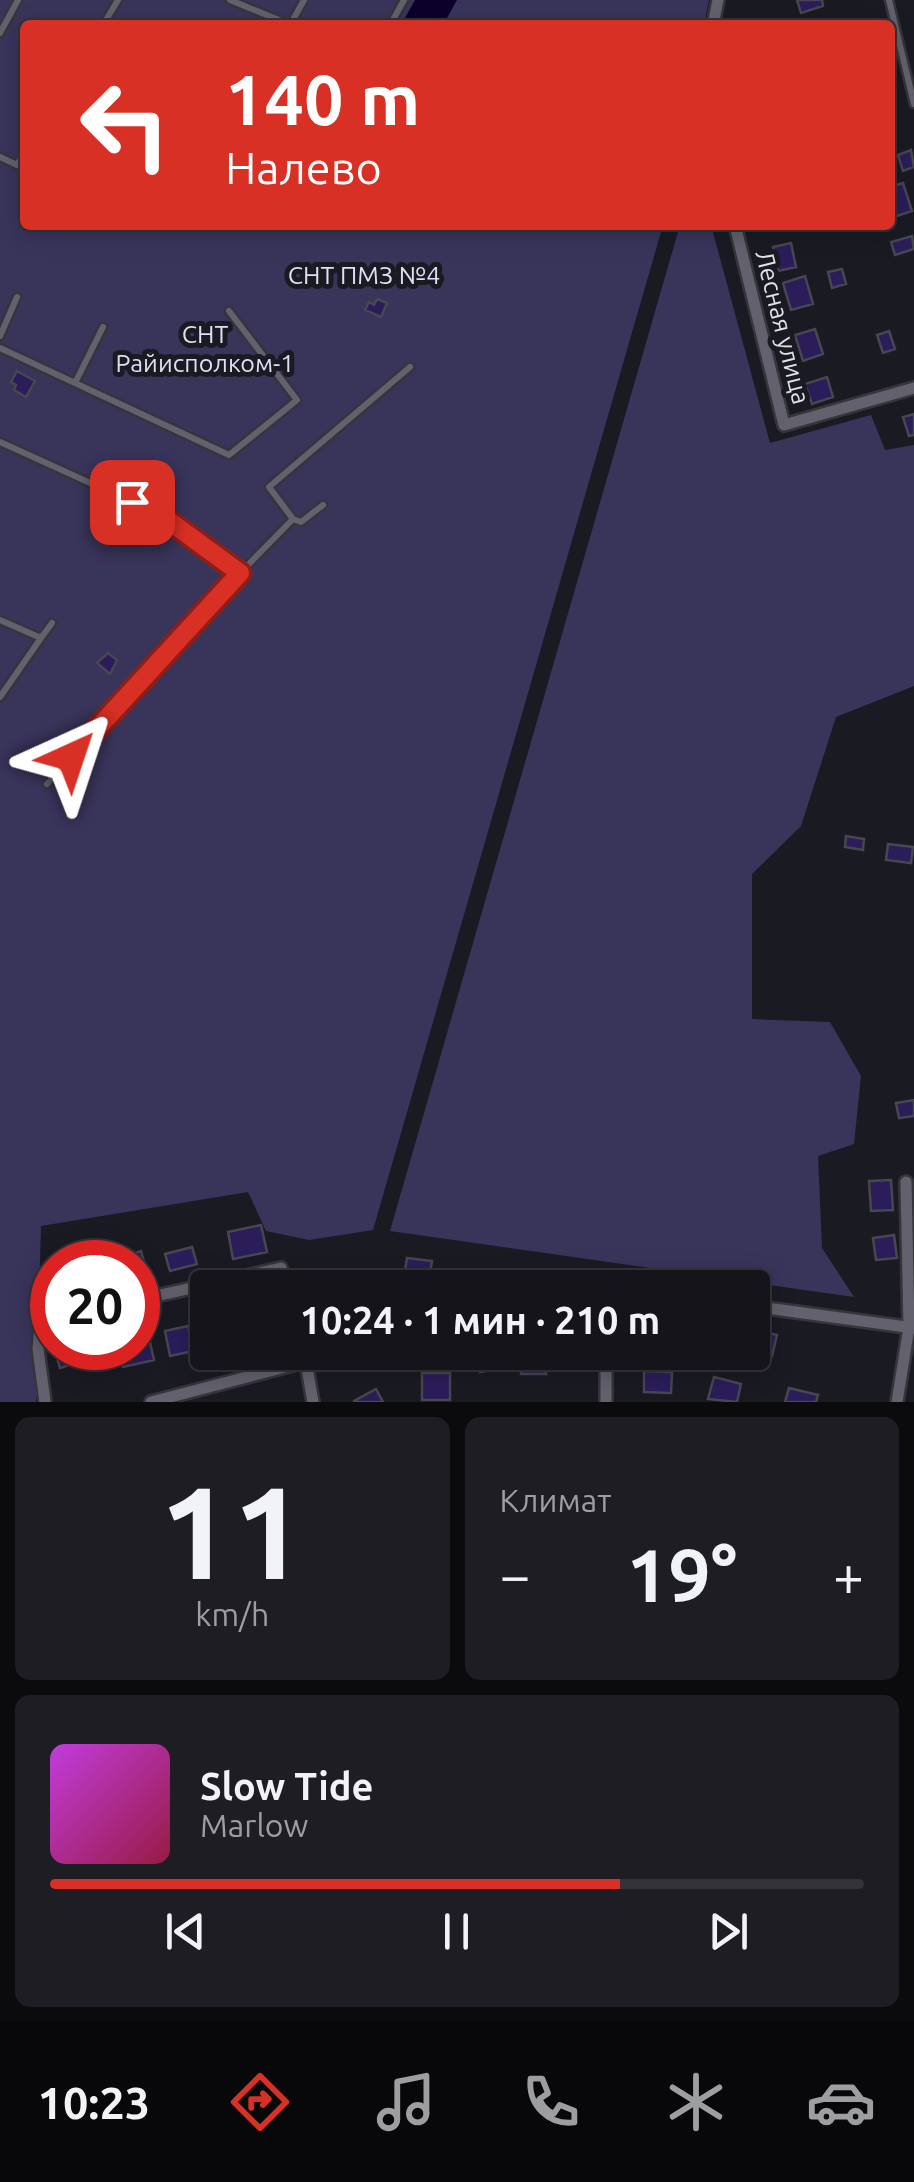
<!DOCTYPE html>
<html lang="ru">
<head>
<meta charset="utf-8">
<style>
	body { margin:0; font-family:Ubuntu,sans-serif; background:#1d1d23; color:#f1f3f6; height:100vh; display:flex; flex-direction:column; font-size:38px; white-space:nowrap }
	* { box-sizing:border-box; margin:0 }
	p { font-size:32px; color:#9d9ea2 }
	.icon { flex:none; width:55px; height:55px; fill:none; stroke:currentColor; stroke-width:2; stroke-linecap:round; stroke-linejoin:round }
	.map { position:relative; height:1402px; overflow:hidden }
	.side { display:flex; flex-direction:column; gap:15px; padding:15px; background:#0b0b0e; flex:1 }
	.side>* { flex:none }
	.banner { position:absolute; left:20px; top:20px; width:875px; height:210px; border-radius:10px; box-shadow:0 5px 25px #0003,0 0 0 2px #333339; background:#d93025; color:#fff; overflow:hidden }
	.speed { position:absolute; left:30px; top:1240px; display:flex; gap:20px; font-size:50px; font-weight:700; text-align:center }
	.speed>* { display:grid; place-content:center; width:130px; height:130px; border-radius:50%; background:#14141a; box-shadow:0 5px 25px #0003,0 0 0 2px #333339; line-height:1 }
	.speed .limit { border:15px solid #d22; background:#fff; color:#111 }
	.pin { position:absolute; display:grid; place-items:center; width:85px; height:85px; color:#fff; margin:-42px; border-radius:20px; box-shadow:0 5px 15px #0006 }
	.me { position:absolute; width:110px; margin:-55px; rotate:42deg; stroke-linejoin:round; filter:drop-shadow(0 0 8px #0008) }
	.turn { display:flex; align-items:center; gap:35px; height:210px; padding:0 40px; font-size:45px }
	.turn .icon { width:130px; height:130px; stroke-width:2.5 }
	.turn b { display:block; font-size:70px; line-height:85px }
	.big { font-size:75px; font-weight:600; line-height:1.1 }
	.side .card { flex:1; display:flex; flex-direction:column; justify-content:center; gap:15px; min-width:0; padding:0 35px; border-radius:15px; background:#1d1d23 }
	.side .dial { align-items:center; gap:0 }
	.dial b { font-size:130px; line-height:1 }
	.song { display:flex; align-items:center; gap:30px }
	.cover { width:120px; height:120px; border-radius:15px; background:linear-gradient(135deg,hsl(290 70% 55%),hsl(340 70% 35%)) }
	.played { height:10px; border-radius:5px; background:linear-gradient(90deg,#d93025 70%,#333339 70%) }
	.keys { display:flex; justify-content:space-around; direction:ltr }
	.heat { display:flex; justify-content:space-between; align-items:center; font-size:55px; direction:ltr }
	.side .tiles { flex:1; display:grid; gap:15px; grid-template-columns:1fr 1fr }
	.card:last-child { grid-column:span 2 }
	.trip { position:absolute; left:190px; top:1270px; width:580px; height:100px; border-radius:10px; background:#14141a; box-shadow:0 5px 25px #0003,0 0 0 2px #333339; font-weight:600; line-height:100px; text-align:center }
	.tabs { display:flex; height:160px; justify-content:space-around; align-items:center; background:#08080a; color:#9d9ea2 }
	.tabs .icon { width:70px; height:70px }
	.tabs .current { color:#d93025 }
	.tabs b { font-size:45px; color:#f1f3f6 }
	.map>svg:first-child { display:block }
	.green { fill:#39345a }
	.water { fill:#0d012c }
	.building { fill:#2b1d5a; stroke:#474651; stroke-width:2.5 }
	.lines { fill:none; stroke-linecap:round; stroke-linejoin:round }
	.service-casing { stroke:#36353c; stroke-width:11 }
	.minor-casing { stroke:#36353c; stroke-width:16 }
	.service { stroke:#62616d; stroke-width:6 }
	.minor { stroke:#62616d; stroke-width:11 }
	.route-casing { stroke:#8d1f18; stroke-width:25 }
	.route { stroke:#d93025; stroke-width:18 }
	.labels { text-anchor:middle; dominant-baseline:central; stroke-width:10; stroke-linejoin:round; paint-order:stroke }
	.park-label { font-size:25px; fill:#dfdef2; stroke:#1a1a23 }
	.street-label { font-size:25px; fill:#e1e1e7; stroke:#1a1a23 }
</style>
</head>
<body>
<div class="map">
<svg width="914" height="1402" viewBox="0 0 914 1402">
	<rect width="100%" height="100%" fill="#1a1a23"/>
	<path class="green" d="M 0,0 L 709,0 L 704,25 L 25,25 L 25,225 L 663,225 L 373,1230 L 309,1240 L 266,1231 L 248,1192 L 41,1226 L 36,1402 L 0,1402 Z
		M 680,225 L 711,225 L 770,443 L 871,415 L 885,450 L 914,445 L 914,686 L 836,717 L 801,826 L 752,874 L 752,1019 L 830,1022 L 861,1076 L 854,1144 L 818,1156 L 822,1248 L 854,1297 L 390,1231 Z"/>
	<path class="water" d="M 415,0 L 457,0 L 443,25 L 401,25 Z"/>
	<path class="building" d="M 797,0 L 822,0 L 823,6 L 801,13 Z
		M 911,150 L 914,167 L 903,171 L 898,155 Z
		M 903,183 L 912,211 L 894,217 L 890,187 Z
		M 912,236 L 914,249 L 895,255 L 891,242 Z
		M 791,243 L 796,267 L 778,271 L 773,247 Z
		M 842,269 L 846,284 L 832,288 L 828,272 Z
		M 805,276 L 813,304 L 791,310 L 783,283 Z
		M 377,299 L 387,303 L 381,317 L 365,310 L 369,302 L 374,305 Z
		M 815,329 L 823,354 L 803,361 L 795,335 Z
		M 889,331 L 895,349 L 883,353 L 877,335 Z
		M 17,371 L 35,381 L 26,397 L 14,390 L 16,385 L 11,382 Z
		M 827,377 L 833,397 L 812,404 L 805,384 Z
		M 914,414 L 914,435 L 909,436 L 903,417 Z
		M 150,480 L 166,489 L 157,504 L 142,495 Z
		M 108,653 L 117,660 L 110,674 L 97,663 Z
		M 846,836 L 864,839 L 863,850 L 845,847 Z
		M 888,844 L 913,847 L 911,863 L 886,860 Z
		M 914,1100 L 914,1116 L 899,1118 L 896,1103 Z
		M 891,1180 L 893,1210 L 871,1211 L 869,1181 Z
		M 261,1225 L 267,1252 L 233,1259 L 228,1232 Z
		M 894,1235 L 897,1258 L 876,1260 L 873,1238 Z
		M 192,1247 L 197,1264 L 170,1271 L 165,1254 Z
		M 141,1251 L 147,1272 L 138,1274 L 138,1262 L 107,1262 Z
		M 407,1258 L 432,1261 L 428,1286 L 403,1282 Z
		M 188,1326 L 193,1351 L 170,1356 L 165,1331 Z
		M 754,1330 L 777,1335 L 772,1356 L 752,1351 Z
		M 150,1342 L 154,1360 L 123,1367 L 119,1350 Z
		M 54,1348 L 95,1348 L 98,1357 L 60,1368 Z
		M 496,1352 L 498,1369 L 480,1372 L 477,1353 Z
		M 546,1352 L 546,1374 L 521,1374 L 521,1353 Z
		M 644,1371 L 672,1372 L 671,1393 L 644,1392 Z
		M 422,1373 L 450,1373 L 450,1400 L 422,1400 Z
		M 714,1377 L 741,1384 L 737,1402 L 708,1399 Z
		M 789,1388 L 818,1395 L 816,1402 L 785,1402 Z
		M 376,1389 L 383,1402 L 354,1402 L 354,1401 Z"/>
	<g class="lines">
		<defs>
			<path id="service" d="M 230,0 L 291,25
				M 889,0 L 914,104
				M 103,25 L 118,0
				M 290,25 L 304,0
				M 390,25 L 404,0
				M 0,33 L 18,0
				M 0,157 L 17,165 L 25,152
				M 0,336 L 17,297
				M 0,348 L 229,455 L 297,400 L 229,311
				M 75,383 L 103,327
				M 0,442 L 165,517 L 239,572
				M 293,519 L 269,487 L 410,367
				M 0,620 L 41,638 L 0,697
				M 41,638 L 52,623
				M 47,784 L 240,573 L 293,519 L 301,522 L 323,505"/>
			<path id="minor" d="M 713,25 L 718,0
				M 735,225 L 784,425 L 914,388
				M 570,1288 L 581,1284 L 611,1288
				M 138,1300 L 281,1268
				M 752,1306 L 914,1328
				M 306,1362 L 313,1402
				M 45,1402 L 38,1349 L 40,1326 L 52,1319
				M 151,1402 L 343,1352
				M 606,1402 L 606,1352
				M 897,1402 L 909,1327 L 906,1182"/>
		</defs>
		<use href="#service" class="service-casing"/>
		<use href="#minor" class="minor-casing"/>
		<use href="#service" class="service"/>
		<use href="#minor" class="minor"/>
	</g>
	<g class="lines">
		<defs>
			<path id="route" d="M 71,757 L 240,573 L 165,518 L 132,502"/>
		</defs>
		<use href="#route" class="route-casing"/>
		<use href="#route" class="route"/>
	</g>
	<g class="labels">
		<g class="park-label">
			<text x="364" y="275">СНТ ПМЗ №4</text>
			<text x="205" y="334">СНТ<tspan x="205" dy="29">Райисполком-1</tspan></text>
		</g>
		<g class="street-label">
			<text transform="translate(783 327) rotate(76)">Лесная улица</text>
		</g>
	</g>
</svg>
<div class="speed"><div class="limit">20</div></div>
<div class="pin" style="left:132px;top:502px;background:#d93025"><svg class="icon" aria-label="arrive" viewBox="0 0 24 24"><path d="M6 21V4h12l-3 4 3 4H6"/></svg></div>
<svg class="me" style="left:71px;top:757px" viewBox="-20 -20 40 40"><path d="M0-17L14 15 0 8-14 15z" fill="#d93025" stroke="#fff" stroke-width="4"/></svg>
<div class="trip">10:24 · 1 мин · 210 m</div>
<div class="banner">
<div class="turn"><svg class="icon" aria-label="left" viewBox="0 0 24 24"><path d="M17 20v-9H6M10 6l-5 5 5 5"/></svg><div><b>140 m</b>Налево</div></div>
</div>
</div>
<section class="side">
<div class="tiles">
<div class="card dial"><b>11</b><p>km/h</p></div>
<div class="card"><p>Климат</p>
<div class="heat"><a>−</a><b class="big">19°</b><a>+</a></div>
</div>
<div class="card">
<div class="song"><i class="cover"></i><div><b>Slow Tide</b><p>Marlow</p></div></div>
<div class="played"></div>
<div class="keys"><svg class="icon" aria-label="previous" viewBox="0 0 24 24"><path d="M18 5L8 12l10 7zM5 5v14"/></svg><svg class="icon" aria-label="pause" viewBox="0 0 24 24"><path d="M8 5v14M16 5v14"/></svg><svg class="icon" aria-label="next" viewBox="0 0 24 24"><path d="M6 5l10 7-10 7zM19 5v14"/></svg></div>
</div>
</div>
</section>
<nav class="tabs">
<b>10:23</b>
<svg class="icon current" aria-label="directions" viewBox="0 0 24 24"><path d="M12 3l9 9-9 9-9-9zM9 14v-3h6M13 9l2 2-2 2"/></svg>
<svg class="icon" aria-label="music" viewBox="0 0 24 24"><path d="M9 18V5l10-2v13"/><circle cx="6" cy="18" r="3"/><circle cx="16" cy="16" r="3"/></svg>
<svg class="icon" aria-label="phone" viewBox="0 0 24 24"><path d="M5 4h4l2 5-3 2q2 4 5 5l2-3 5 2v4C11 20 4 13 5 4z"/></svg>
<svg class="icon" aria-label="climate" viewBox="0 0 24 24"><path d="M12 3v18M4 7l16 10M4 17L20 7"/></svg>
<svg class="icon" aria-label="car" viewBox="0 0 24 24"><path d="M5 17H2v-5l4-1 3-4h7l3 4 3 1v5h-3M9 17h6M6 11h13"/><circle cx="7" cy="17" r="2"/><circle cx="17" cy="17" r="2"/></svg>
</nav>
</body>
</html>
